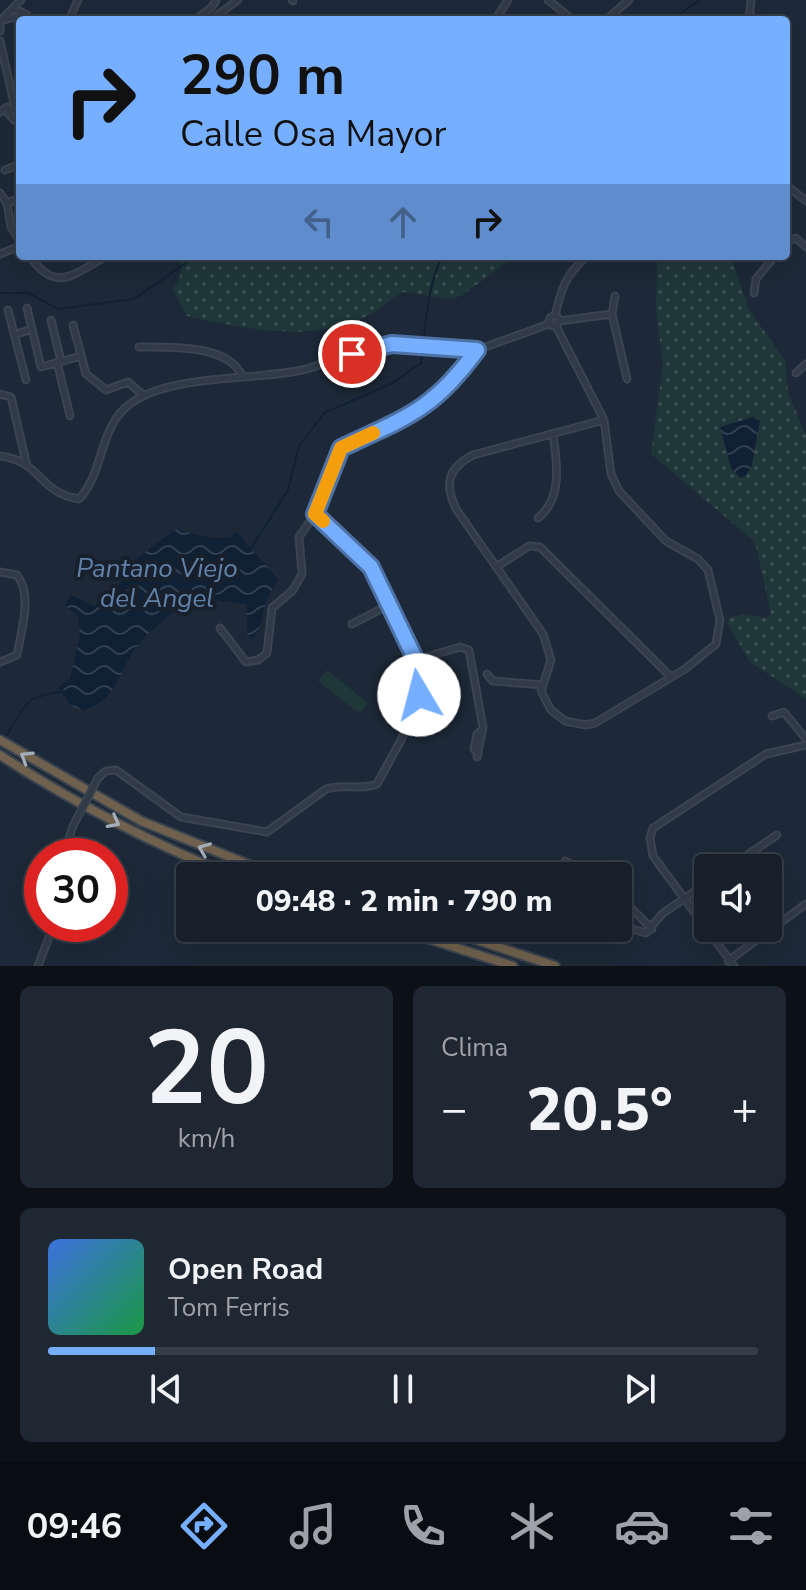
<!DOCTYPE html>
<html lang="es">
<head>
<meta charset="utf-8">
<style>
	body { margin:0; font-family:"Nunito Sans",sans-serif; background:#1f2732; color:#f1f3f6; height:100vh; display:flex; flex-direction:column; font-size:30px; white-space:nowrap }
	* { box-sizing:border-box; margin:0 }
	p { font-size:26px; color:#9ea2a8 }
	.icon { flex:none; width:44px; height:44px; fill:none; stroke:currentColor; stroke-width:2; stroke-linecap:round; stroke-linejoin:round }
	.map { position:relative; height:966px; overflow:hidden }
	.details { display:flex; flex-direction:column; gap:20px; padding:20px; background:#0c1117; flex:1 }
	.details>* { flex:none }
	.guide { position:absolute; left:16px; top:16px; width:774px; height:244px; border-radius:8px; box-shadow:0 8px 32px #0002,0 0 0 2px #353d47; background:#76afff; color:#111; overflow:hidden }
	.buttons { position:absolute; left:694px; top:854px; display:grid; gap:16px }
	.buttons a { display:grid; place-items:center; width:88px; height:88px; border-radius:8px; background:#161f2a; box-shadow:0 8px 32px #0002,0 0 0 2px #353d47; font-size:40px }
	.speed { position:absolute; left:24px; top:838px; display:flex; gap:16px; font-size:40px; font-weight:700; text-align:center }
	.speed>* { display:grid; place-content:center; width:104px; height:104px; border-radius:50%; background:#161f2a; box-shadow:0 8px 32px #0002,0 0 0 2px #353d47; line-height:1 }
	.speed .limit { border:12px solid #d22; background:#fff; color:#111 }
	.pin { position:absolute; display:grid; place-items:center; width:68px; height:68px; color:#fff; margin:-34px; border:4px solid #fff; border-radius:50%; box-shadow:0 2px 8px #0007 }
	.me { position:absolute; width:88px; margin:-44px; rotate:352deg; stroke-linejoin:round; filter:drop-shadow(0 0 6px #0008) }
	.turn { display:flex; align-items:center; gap:28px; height:168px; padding:0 32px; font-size:36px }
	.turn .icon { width:104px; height:104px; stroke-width:2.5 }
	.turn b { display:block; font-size:56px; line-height:68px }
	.lanes { display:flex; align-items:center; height:76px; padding:0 32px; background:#0003; justify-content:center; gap:40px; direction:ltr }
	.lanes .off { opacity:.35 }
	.big { font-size:60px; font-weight:800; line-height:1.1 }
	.details .tile { flex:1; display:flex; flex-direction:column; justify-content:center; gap:12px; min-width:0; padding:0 28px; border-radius:12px; background:#1f2732 }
	.details .dial { align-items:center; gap:0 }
	.dial b { font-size:104px; line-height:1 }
	.song { display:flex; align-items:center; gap:24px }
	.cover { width:96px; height:96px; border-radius:12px; background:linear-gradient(135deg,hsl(220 70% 55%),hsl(140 70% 35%)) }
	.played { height:8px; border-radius:4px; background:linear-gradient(90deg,#76afff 15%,#353d47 15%) }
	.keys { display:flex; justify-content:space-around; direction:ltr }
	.heat { display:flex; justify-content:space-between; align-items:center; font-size:44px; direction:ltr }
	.details .tiles { flex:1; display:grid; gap:20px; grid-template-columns:1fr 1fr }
	.tile:last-child { grid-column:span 2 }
	.trip { position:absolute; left:176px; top:862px; width:456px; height:80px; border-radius:8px; background:#161f2a; box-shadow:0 8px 32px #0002,0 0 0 2px #353d47; font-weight:800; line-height:80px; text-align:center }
	.dock { display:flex; height:128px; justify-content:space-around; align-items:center; background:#090c11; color:#9ea2a8 }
	.dock .icon { width:56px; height:56px }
	.dock .selected { color:#76afff }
	.dock b { font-size:36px; color:#f1f3f6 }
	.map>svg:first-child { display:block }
	.grass { fill:url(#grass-dots) }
	.park { fill:#1f3739 }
	.water { fill:url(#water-waves) }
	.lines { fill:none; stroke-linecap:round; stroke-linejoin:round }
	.stream { stroke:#112135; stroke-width:2 }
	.minor-casing { stroke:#3b4451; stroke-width:9 }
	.highway-casing { stroke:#39434f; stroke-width:12 }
	.minor { stroke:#313b48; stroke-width:5 }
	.highway { stroke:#6f614d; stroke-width:8 }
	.minor-bridge-casing { stroke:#3b4451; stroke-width:9; stroke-linecap:butt }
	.minor-bridge { stroke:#313b48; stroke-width:5 }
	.oneway { stroke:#a5aeb9 }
	.route-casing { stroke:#4d72a6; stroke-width:20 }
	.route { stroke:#76afff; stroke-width:14 }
	.slow { stroke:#f59e0b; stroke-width:14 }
	.labels { text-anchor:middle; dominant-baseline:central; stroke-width:8; stroke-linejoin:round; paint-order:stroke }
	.water-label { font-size:26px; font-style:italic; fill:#6081a8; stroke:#17202c }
</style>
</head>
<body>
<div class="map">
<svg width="806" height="966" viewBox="0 0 806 966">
	<defs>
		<pattern id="grass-dots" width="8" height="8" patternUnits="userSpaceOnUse" patternTransform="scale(2)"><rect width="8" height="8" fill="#1f3739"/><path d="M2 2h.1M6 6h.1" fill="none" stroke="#3d5254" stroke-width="1.8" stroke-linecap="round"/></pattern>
		<pattern id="water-waves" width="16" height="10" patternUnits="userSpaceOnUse" patternTransform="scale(2)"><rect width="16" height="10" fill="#112135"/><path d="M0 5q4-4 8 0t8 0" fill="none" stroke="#313f51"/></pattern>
	</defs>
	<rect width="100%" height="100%" fill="#1d2938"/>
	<path class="grass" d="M 182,256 L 515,256 L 461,296 L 450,299 L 402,292 C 390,300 378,311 365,317 C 308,343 246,329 187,316 L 173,290 L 180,276 Z
		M 657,256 L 731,256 L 749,310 L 785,360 L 788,392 L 806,436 L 806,699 L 750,662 L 727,623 L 729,618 L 744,614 L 765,618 L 771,614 L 755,542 L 651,454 L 663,364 L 656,310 Z"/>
	<path class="park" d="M 327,670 L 368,703 L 360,714 L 318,681 Z"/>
	<path class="water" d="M 753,417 L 760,421 L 752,465 L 746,476 L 740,478 L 731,468 L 720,427 Z
		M 176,529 L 212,538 L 230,538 L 236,531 L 279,580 C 258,604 267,623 252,640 L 247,634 L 247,604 L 187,597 C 173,615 151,628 137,646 C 117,673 119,699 83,711 L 70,705 L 58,687 L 70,679 L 80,634 L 78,616 L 65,606 L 70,594 L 94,606 L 118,587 L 132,562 Z"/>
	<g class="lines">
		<path class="stream" d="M 671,20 L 700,0
			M 228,256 L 260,261 L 262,256
			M 0,293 L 28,293 L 58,309 L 134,299 L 196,256
			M 250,550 L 288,490 L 299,446 L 324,413 L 393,383 L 421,363 C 426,325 426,292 442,256
			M 4,739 C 29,702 21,697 66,691"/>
		<defs>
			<path id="minor" d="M 292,0 L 293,1
				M 548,0 L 573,20
				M 3,18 L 21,0
				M 1,20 L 27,15 L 13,8
				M 69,20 L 78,0
				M 195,20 L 212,7 L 216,0
				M 211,20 L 238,0
				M 495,20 L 508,0
				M 606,20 L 629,0
				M 749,20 L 751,0
				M 0,22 L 0,31
				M 0,41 L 15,108
				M 0,112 L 7,107 L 10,110
				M 20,112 L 15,108 L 8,113 L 14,120 L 20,116
				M 5,170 L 20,164
				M 786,185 L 806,201
				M 0,193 L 7,203 L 20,198
				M 7,203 L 11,227 L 20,241
				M 786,242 L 796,238 L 806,247
				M 0,254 L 20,246
				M 30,256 C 55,294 75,274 106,256
				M 754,293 L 756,279 L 775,256
				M 615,296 L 612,314 L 627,379
				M 27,308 L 41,367 L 81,356
				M 8,310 L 26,380
				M549 321a5 5 0 1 1 10 0a5 5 0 1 1-10 0Z
				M 555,316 C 561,289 566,274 587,256
				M 51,320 L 61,361
				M 559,321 L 612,314
				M 73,325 L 86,374 L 106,390 L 128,382 L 143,395
				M 556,326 L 604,420 L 611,474 L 619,491 L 666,541 L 698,559 L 708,570 L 720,620 L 716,644 L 685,669 L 595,723 L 586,725 L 565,721 L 551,710 L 541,691 L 551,660 L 543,634 L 456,509 C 444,484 448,468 473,455 L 604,420
				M 14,335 L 32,329
				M 139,347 C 167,347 226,344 241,374
				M 57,362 L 70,416
				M 796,373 L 806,364
				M 0,394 L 11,397 L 26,462
				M 0,456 C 42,461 37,492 79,499 C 103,474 99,432 125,408 C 163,373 254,381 302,370 C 332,363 360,347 390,344 C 418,342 448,348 476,350
				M 538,518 C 563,499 557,461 553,434
				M 496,567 L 529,546 L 540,547 L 671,677
				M 0,572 L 17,575 C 33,595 21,632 17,655 L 0,662
				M 352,624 L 389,605
				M 220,628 L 246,662 L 258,660 L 267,653 L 272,608 L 293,590 L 302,574 L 299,537 L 315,514
				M 416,660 L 460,647 L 469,650 L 483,727 L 477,757
				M 487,674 L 493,681 L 543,685
				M 772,716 L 784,712 L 806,739
				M 478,754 L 474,749 L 477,734 L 482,730
				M 98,778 L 106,771 L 116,770 L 181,817 L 267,832 L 326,789 C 343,783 360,791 377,784 L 401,740 L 419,695 L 423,675 L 371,567 L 315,514 L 341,448 L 422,410 L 451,385 L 477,350 L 549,324
				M 70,856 L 69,838 L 73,826
				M 565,861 L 599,876
				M 728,868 L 777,835
				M 618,895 L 652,929
				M 618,925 L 646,933 L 662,914 L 708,882
				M 728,961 L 806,904
				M 38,966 L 54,924
				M 734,966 L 653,856 L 650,838 L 653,828 L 766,754 L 806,745"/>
			<path id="highway" d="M 0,740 L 141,821 L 277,876
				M 0,755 C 74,803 151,843 233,876
				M 395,928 L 513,966
				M 441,928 L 555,966"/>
		</defs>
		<use href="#minor" class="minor-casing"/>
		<use href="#highway" class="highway-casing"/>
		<use href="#minor" class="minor"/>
		<use href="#highway" class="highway"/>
		<defs>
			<path id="minor-bridge" d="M 73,826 L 98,778"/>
		</defs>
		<use href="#minor-bridge" class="minor-bridge-casing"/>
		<use href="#minor-bridge" class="minor-bridge"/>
	</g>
	<defs><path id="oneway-chevron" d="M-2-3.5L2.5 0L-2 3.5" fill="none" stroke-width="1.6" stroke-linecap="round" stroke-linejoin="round" transform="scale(2)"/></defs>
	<g class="oneway">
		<use href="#oneway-chevron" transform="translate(26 757) rotate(-148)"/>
		<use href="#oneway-chevron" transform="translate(114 822) rotate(28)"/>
		<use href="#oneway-chevron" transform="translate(204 849) rotate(-158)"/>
	</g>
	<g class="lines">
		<defs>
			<path id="route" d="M 352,354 L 392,344 L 477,350 C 432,411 407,417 341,448 L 315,514 L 371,567 L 423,675 L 419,695"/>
		</defs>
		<use href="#route" class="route-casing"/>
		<use href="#route" class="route"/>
		<path class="slow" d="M 323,521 L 315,514 L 341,448 L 373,433"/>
	</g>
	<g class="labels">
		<g class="water-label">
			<text x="157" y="568">Pantano Viejo<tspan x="157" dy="30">del Angel</tspan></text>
		</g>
	</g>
</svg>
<div class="buttons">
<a><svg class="icon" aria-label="sound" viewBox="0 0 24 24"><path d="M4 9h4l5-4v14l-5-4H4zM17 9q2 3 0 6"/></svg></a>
</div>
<div class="speed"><div class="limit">30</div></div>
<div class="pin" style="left:352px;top:354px;background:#d93025"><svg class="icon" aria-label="arrive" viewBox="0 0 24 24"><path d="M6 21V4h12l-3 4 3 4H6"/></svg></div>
<svg class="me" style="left:419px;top:695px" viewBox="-20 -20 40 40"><circle r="19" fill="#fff"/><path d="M0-13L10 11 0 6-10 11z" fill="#76afff"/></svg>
<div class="trip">09:48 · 2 min · 790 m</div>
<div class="guide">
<div class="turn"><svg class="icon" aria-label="right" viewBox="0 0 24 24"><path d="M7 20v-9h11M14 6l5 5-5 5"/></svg><div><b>290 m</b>Calle Osa Mayor</div></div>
<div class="lanes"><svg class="icon off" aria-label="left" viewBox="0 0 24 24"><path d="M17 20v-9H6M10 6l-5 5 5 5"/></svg><svg class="icon off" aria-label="ahead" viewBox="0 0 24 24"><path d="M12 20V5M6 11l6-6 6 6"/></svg><svg class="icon" aria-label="right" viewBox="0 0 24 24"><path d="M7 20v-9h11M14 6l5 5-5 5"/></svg></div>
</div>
</div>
<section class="details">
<div class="tiles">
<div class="tile dial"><b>20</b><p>km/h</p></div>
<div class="tile"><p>Clima</p>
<div class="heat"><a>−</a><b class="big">20.5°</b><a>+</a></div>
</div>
<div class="tile">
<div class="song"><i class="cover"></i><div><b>Open Road</b><p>Tom Ferris</p></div></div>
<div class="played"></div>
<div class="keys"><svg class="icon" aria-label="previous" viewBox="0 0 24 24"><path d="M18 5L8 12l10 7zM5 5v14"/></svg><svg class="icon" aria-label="pause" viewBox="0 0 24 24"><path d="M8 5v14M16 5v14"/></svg><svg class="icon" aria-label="next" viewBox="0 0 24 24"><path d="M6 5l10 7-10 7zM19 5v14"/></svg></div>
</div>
</div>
</section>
<nav class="dock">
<b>09:46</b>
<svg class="icon selected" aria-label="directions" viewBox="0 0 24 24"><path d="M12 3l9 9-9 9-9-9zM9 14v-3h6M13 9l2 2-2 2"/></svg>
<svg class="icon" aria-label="music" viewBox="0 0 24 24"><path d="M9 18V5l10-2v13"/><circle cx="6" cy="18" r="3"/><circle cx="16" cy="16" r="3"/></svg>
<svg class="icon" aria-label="phone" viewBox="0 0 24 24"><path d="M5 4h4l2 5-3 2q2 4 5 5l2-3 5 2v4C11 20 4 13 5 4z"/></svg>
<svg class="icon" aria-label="climate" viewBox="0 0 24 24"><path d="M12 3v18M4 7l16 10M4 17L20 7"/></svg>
<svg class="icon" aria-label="car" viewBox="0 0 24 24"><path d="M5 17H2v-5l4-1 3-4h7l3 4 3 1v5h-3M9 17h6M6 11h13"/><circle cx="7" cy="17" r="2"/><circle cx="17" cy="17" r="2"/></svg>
<svg class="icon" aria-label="filters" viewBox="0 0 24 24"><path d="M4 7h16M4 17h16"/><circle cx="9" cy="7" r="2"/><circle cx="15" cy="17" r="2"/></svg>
</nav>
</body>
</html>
